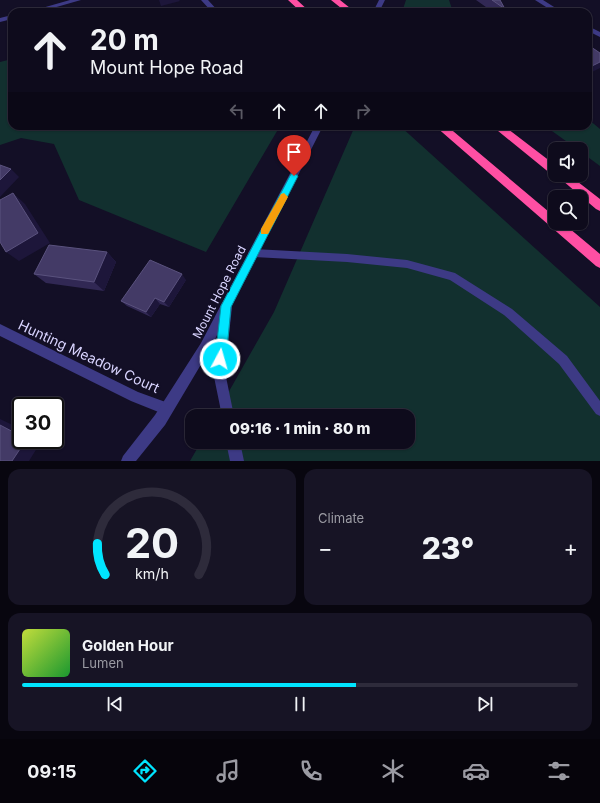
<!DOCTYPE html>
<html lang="en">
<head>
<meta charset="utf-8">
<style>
	body { margin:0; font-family:Inter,sans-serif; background:#171425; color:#f1f3f6; height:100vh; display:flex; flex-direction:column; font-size:15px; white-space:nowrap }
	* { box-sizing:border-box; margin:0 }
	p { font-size:13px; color:#9b9ba3 }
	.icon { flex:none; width:22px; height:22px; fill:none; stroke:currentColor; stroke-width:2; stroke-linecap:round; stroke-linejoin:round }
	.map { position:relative; height:461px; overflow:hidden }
	.panel { display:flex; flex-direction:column; gap:8px; padding:8px; background:#08060f; flex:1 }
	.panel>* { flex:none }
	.hud { position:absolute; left:8px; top:8px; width:584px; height:122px; border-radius:12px; box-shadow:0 1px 3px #0004,0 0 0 1px #2e2b3b; background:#0e0b1c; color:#f1f3f6; overflow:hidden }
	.tools { position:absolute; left:548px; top:142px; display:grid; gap:8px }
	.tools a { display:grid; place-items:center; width:40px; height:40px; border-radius:8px; background:#0e0b1c; box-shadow:0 1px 3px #0004,0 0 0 1px #2e2b3b; font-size:20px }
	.speed { position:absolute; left:12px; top:397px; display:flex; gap:8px; font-size:20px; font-weight:700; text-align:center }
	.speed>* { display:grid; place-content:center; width:52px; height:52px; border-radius:50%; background:#0e0b1c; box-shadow:0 1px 3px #0004,0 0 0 1px #2e2b3b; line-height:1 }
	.speed .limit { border:2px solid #111; border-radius:6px; background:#fff; color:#111 }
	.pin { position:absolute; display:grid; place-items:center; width:34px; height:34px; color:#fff; margin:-41px -17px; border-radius:50% 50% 50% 0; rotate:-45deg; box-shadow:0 0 4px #0007 }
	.pin .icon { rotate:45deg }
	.me { position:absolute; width:44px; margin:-22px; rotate:6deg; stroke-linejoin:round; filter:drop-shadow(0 0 3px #0008) }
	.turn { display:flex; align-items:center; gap:14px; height:84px; padding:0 16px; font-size:18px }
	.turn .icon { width:52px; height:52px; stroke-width:2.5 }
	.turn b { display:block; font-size:28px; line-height:34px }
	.lanes { display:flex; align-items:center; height:38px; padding:0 16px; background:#0003; justify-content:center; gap:20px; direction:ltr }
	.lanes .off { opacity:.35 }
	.big { font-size:30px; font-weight:800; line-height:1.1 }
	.panel .card { flex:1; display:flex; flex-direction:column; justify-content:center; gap:6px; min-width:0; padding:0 14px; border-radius:12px; background:#171425 }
	.panel .dial { align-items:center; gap:0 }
	.dial svg { height:104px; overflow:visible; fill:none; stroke:#2e2b3b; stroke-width:7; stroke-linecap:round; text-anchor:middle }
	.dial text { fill:#f1f3f6; stroke:none }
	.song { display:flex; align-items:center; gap:12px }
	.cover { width:48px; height:48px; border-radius:6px; background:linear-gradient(135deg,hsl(70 70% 55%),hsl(130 70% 35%)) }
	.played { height:4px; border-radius:2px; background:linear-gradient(90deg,#00e5ff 60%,#2e2b3b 60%) }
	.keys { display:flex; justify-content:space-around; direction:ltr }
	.heat { display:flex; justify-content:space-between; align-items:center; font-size:22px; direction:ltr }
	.panel .tiles { flex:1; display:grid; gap:8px; grid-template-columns:1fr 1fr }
	.card:last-child { grid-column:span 2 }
	.trip { position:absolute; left:185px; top:409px; width:230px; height:40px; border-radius:12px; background:#0e0b1c; box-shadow:0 1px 3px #0004,0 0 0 1px #2e2b3b; font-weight:800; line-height:40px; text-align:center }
	.menu { display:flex; height:64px; justify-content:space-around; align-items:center; background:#06040b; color:#9b9ba3 }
	.menu .icon { width:28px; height:28px }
	.menu .selected { color:#00e5ff }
	.menu b { font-size:18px; color:#f1f3f6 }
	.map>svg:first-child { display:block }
	.green { fill:#12302f }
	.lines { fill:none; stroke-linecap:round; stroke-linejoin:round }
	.service { fill:#3d3a85; fill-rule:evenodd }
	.minor { fill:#3d3a85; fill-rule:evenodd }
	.tertiary { fill:#3d3a85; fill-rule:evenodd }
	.motorway { fill:#ff4fa3; fill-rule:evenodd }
	.wall { fill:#312854 }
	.shaded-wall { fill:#1d163a }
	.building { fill:#433a66; stroke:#5a527e }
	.route { fill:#00e5ff; stroke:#0095a6 }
	.slow { fill:#f59e0b }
	.labels { text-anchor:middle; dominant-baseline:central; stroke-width:4; stroke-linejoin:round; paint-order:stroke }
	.street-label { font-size:12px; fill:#d9d4ff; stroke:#130f26 }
	.near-street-label { font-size:14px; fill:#d9d4ff; stroke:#130f26 }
</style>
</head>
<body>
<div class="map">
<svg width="600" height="461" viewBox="0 0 600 461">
	<rect width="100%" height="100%" fill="#130f26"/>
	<path class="green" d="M 406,0 L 449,0 L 453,12 L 402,12 Z
		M 12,59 L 12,126 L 280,126 L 206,252 L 79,200 L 54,144 L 21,138 L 0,145 L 0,62 Z
		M 588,119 L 600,129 L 600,166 L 581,152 L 581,149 L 577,149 L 545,126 L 588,126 Z
		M 355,126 L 400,126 L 600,307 L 600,461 L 190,461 L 201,442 L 408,442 L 408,416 L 215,416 L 274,312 Z"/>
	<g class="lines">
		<path class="service" d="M 253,249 L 347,254 L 407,260 L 455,273 L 512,309 L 567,356 L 600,401 L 600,416 L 596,414 L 559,364 L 504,315 L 450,280 L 407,268 L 347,262 L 253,257 L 250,256 L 248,253 L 250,250 Z"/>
		<path class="minor" d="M 70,0 L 81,0 L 39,12 L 28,12 Z
			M 535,0 L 543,0 L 562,12 L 554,12 Z
			M 12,15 L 12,19 L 0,22 L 0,18 Z
			M 588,26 L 600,32 L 600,37 L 588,31 Z
			M 226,302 L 230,303 L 232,307 L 225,372 L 234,416 L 222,416 L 213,372 L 220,307 L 222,303 Z
			M 0,324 L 138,392 L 171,404 L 172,409 L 171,414 L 166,415 L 131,401 L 0,336 Z
			M 226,442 L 240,442 L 244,461 L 230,461 Z"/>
		<path class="tertiary" d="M 201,0 L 208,0 L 219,12 L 212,12 Z
			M 379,0 L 385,0 L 379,12 L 373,12 Z
			M 315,126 L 323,126 L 209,351 L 165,425 L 136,461 L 121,461 L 123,456 L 155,415 L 201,343 Z"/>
		<path class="motorway" d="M 288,0 L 297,0 L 310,12 L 301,12 Z
			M 331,0 L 340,0 L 355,12 L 346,12 Z
			M 435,126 L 447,126 L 555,217 L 555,223 L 563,223 L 600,254 L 600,268 L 596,266 Z
			M 492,126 L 504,126 L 555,165 L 555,175 L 569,175 L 600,199 L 600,211 L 596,209 L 556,175 L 555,175 L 551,174 Z"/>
	</g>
	<path class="wall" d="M 476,0 L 500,0 L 505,9 L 504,12 L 493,12 Z
		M 107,252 L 116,262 L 104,291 L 46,283 L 34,274 Z
		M 186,280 L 169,307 L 160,304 L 151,317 L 127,306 L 121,301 Z"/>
	<path class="shaded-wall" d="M 159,0 L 179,0 L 180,1 L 161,6 Z
		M 600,62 L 600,68 L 588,74 L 588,69 L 590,67 Z
		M 11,169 L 19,177 L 0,197 L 0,180 Z
		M 13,193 L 25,204 L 50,243 L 19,261 L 6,252 Z
		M 107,252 L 116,262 L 104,291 L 94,282 Z
		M 182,274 L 186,280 L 169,307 L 164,302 Z
		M 155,298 L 160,304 L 151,317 L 146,312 Z
		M 0,419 L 21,429 L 21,436 L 0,425 Z
		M 26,440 L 42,440 L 29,461 L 12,461 Z"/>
	<path class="building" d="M 492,0 L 500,0 L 505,9 Z
		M 588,45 L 600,53 L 600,62 L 590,67 L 588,65 Z
		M 0,165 L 11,169 L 0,180 Z
		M 13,193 L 38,233 L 6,252 L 0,242 L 0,200 Z
		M 49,245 L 107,252 L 94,282 L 34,274 Z
		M 150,260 L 182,274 L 164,302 L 155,298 L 146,312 L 121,301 Z
		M 0,425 L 21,436 L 21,440 L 26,440 L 12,461 L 0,461 Z"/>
	<path class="route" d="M 294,173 L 298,176 L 231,307 L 226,359 L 224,363 L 220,364 L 217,363 L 215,359 L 221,306 L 291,174 Z"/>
	<path class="slow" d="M 284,193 L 288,197 L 268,234 L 261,234 L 261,229 L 281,194 Z"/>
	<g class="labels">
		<g class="street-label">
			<text transform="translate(219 292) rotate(-63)">Mount Hope Road</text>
		</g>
		<g class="near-street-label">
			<text transform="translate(89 356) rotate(25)">Hunting Meadow Court</text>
		</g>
	</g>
</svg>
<div class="tools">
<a><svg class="icon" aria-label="sound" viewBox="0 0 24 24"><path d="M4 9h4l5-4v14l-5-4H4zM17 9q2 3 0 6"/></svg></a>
<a><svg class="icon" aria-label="search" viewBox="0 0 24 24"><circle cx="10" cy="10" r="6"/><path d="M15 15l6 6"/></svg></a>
</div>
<div class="speed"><div class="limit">30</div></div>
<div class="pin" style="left:294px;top:176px;background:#d93025"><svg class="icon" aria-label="arrive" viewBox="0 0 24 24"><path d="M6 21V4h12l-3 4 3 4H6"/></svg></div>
<svg class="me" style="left:220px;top:359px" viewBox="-20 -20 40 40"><circle r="17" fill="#00e5ff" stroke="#fff" stroke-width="3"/><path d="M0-11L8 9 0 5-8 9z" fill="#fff"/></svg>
<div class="trip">09:16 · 1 min · 80 m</div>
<div class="hud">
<div class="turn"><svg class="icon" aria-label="ahead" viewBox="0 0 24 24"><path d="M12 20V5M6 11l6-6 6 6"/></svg><div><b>20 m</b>Mount Hope Road</div></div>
<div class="lanes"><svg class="icon off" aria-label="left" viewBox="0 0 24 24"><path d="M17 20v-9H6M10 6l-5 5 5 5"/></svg><svg class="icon" aria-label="ahead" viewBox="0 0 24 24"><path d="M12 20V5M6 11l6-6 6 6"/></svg><svg class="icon" aria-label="ahead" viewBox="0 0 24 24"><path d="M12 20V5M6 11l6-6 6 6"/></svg><svg class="icon off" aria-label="right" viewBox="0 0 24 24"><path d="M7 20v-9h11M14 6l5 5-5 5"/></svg></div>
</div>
</div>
<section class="panel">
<div class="tiles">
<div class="card dial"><svg viewBox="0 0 100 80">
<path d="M14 69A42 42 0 1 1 86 69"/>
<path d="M14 69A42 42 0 0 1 8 45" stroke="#00e5ff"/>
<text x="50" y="56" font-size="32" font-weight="700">20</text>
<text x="50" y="72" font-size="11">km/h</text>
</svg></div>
<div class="card"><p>Climate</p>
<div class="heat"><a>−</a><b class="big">23°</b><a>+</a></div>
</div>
<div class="card">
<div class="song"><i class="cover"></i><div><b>Golden Hour</b><p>Lumen</p></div></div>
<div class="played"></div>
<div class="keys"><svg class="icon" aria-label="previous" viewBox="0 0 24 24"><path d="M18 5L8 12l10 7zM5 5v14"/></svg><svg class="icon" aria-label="pause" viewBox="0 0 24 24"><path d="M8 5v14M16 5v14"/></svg><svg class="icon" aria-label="next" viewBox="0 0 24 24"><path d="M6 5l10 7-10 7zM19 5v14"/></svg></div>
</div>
</div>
</section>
<nav class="menu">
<b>09:15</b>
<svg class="icon selected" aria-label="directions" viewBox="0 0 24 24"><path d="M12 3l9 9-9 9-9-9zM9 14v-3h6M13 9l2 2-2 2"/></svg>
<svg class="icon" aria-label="music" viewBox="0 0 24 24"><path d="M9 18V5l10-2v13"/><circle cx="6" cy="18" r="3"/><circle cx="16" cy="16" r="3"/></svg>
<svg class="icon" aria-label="phone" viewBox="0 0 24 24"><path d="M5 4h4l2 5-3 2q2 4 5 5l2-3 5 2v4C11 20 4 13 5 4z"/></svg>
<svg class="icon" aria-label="climate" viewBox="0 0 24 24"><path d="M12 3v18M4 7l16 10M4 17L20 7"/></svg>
<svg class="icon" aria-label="car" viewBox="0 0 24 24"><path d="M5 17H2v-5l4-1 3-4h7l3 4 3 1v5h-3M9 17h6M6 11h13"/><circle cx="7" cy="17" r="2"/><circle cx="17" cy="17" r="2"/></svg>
<svg class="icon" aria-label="filters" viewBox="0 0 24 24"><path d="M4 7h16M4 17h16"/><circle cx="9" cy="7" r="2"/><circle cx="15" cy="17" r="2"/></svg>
</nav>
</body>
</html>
